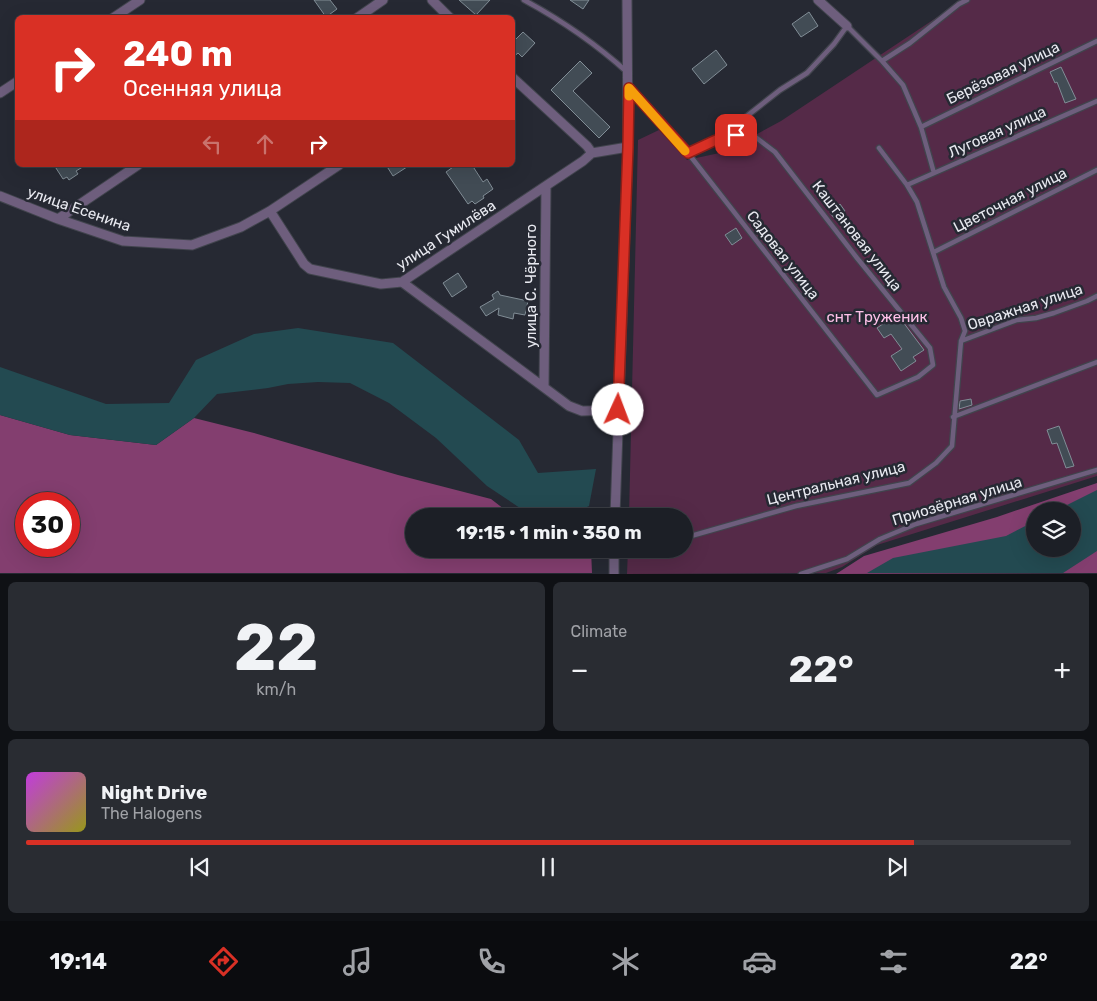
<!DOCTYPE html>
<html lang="en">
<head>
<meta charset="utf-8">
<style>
	body { margin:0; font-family:Rubik,sans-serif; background:#292c32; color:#f1f3f6; height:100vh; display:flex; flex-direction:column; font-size:19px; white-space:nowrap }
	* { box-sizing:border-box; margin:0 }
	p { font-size:16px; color:#a0a2a7 }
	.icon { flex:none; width:28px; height:28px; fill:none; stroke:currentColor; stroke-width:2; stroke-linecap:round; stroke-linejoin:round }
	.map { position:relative; height:574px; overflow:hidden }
	.side { display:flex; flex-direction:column; gap:8px; padding:8px; background:#0f1115; flex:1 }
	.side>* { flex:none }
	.top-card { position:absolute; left:15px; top:15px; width:500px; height:152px; border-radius:8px; box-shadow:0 5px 20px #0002,0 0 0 1px #3a3d43; background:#d93025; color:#fff; overflow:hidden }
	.tools { position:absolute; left:1026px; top:502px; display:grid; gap:10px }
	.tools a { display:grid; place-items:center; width:55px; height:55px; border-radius:50%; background:#1c1f26; box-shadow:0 5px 20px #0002,0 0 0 1px #3a3d43; font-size:25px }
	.speed { position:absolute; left:15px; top:492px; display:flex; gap:10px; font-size:25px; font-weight:700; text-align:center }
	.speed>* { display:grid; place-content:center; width:65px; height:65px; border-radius:50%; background:#1c1f26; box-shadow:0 5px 20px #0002,0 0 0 1px #3a3d43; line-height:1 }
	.speed .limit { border:8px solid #d22; background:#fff; color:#111 }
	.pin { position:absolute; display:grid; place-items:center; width:42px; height:42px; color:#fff; margin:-21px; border-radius:10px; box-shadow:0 2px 8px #0006 }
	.me { position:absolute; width:55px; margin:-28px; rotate:2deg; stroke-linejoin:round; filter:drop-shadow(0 0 4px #0008) }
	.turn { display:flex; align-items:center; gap:18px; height:105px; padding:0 25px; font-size:22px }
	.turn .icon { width:65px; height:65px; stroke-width:2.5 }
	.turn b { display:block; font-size:35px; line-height:42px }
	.lanes { display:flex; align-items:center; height:48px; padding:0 25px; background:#0003; justify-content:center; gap:25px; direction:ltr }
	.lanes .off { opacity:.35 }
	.big { font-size:38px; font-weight:700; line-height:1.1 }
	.side .widget { flex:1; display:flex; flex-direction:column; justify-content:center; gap:8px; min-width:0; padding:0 18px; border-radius:8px; background:#292c32 }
	.side .dial { align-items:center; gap:0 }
	.dial b { font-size:65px; line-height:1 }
	.song { display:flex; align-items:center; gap:15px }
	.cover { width:60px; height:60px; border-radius:8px; background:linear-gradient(135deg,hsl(290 70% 55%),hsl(60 70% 35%)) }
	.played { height:5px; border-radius:2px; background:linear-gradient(90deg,#d93025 85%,#3a3d43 85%) }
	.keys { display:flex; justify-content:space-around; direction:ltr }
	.heat { display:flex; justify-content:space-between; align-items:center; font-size:28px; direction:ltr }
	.side .tiles { flex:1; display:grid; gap:8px; grid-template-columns:1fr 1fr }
	.widget:last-child { grid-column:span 2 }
	.trip { position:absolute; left:405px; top:508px; width:288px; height:50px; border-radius:25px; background:#1c1f26; box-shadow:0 5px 20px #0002,0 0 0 1px #3a3d43; font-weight:700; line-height:50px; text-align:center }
	.menu { display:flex; height:80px; justify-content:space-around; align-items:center; background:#0b0c0f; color:#a0a2a7 }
	.menu .icon { width:35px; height:35px }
	.menu .current { color:#d93025 }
	.menu b { font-size:22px; color:#f1f3f6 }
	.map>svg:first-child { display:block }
	.green { fill:#552a48 }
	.forest { fill:#833e6f; fill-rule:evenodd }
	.water { fill:#234a51 }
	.building { fill:#424c55; stroke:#818d96 }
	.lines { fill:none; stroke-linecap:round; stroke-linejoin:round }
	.lane-casing { stroke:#41444d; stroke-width:7 }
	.street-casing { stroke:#41444d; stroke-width:11 }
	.lane { stroke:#6e5e7d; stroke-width:4.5 }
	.street { stroke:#6e5e7d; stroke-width:9 }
	.route-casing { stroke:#8d1f18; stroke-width:12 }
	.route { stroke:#d93025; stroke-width:9 }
	.slow { stroke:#f59e0b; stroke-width:9 }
	.labels { text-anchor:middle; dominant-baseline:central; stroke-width:5; stroke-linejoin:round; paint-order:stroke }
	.street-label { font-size:15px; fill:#e8e9f0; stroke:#262933 }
	.park-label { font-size:15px; fill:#fec1e9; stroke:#262933 }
</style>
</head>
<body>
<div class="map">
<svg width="1097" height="574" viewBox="0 0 1097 574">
	<rect width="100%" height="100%" fill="#262933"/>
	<path class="green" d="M 963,0 L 1097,0 L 1097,476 L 877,545 L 842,567 L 826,573 L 627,574 L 628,549 L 684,549 L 684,516 L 629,516 L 638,140 L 659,130 L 687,160 L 724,152 L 781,121 Z"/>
	<path class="forest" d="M 0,415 L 70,435 L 156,445 L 194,418 L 254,433 L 398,475 L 491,499 L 513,516 L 414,516 L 414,549 L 591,549 L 592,573 L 0,573 ZM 26,504 L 69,504 L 69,546 L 26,546 Z
		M 1097,483 L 1097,573 L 836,574 L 864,556 L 997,517 ZM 1035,511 L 1072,511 L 1072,549 L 1035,549 Z"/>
	<path class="water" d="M 298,328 L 393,343 L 519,440 L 538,473 L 596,469 L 589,506 L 568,516 L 532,516 L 487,486 L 436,438 L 389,403 L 350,383 L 318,382 L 288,384 L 268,388 L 217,394 L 194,418 L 156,445 L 70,435 L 0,415 L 0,367 L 106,404 L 169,403 L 196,360 L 254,334 Z
		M 1097,490 L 1097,551 L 1063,573 L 867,573 L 893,558 L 1006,536 L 1035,521 L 1035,549 L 1072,549 L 1072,511 L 1055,511 Z"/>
	<path class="building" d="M 314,0 L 330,0 L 337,9 L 326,17 Z
		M 459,0 L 490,0 L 476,15 Z
		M 570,0 L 589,0 L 583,9 Z
		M 809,12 L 818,26 L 801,37 L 792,24 Z
		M 523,32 L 535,43 L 522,57 L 518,53 L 512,58 L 512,43 Z
		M 716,50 L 727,65 L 704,84 L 692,69 Z
		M 580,61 L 592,73 L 573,91 L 610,127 L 599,138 L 551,90 Z
		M 1061,67 L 1076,99 L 1065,103 L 1057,82 L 1055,83 L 1050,72 Z
		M 54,165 L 86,165 L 76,171 L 78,174 L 69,180 L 67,177 L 63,179 Z
		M 386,165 L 410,165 L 393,176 Z
		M 456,165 L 472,165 L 483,182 L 487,179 L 493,189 L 483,196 L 484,198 L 475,204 L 472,201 L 468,204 L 446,172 Z
		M 840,204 L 845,211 L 835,219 L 830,213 Z
		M 736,228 L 742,238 L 732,245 L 725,235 Z
		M 458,273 L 467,287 L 452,297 L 443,283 Z
		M 498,291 L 500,295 L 528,301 L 525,315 L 514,313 L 513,319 L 498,315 L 499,308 L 486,316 L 480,307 L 494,299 L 492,295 Z
		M 897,314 L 924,350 L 913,357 L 916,361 L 901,371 L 891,356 L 902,349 L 891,334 L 884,338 L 877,328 Z
		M 971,399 L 972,405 L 959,409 L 960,401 Z
		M 1059,426 L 1074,466 L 1066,468 L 1057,443 L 1052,444 L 1047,430 Z"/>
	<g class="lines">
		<defs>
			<path id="lane" d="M 524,0 C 561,20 596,44 627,72
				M 882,61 L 910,43 L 959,4 L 967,0
				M 629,88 L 688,153 L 877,395 L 918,377 L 933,365 L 930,348 L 857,258 L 775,152 L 754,136 L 737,135 L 716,140 L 688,153
				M 921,127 L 1097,41
				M 719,138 L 780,90 L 807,73 L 834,44 L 847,26 L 882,61 L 903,85 L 921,127 L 934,173
				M 907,185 L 1097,101
				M 934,252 L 1097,170
				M 961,341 L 1017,320 L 1036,318 L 1054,313 L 1087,301 L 1097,296
				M 953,417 L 1097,362
				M 684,538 L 796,506 L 909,483 L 936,463 L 952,446 L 961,341 L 965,331 L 961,318 L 944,287 L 917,202 L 907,185 L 879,148
				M 614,557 L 643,549
				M 801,574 L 847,559 L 880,539 L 916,524 L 1097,470"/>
			<path id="street" d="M 432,0 L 450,18
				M 818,0 L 847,26
				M 113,18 L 140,0
				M 357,18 L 383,0
				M 512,77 L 587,146 L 592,153
				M 0,93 L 18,81
				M 592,153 L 628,147
				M 0,196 L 58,219 L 123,241 L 192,245 L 241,227 L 270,211 L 339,165
				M 270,211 L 304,264 L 310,269 L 381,284 L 402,282 L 583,161 L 592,153
				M 58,219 L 138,165
				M 402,282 L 569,406 L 582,411 L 618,410
				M 544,387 L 546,186
				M 615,516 L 628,147 L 627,0
				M 614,549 L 614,574"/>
		</defs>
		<use href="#lane" class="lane-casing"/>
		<use href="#street" class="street-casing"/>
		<use href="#lane" class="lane"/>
		<use href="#street" class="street"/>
	</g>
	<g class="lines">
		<defs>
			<path id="route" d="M 618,410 L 628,147 L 629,88 L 688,153 L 716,140 L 736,135"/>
		</defs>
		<use href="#route" class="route-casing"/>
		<use href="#route" class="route"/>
		<path class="slow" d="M 629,96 L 629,88 L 685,151"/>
	</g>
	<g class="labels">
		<g class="street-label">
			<text transform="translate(1003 73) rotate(-26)">Берёзовая улица</text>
			<text transform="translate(997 132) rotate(-24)">Луговая улица</text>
			<text transform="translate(1010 200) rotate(-27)">Цветочная улица</text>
			<text transform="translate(79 209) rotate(19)">улица Есенина</text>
			<text transform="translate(446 235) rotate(-33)">улица Гумилёва</text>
			<text transform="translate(857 236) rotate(52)">Каштановая улица</text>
			<text transform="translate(783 255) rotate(52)">Садовая улица</text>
			<text transform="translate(531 286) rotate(-90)">улица С. Чёрного</text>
			<text transform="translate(1025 307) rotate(-18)">Овражная улица</text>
			<text transform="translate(836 483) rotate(-14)">Центральная улица</text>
			<text transform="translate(957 501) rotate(-17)">Приозёрная улица</text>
		</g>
		<g class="park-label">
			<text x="877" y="317">снт Труженик</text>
		</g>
	</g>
</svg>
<div class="tools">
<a><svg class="icon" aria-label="layers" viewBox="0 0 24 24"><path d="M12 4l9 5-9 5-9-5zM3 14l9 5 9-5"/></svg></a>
</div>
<div class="speed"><div class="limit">30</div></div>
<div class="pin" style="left:736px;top:135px;background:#d93025"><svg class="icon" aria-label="arrive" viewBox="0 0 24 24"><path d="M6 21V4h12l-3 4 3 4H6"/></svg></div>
<svg class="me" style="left:618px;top:410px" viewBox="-20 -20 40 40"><circle r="19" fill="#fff"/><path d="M0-13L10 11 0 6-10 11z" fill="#d93025"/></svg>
<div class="trip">19:15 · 1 min · 350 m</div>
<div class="top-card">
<div class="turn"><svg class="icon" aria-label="right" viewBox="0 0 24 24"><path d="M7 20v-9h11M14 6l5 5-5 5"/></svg><div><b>240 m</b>Осенняя улица</div></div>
<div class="lanes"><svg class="icon off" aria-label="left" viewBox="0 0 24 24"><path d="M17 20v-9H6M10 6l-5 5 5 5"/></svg><svg class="icon off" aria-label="ahead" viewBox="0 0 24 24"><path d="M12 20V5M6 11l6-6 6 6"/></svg><svg class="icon" aria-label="right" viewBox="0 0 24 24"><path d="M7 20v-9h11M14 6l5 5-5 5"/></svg></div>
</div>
</div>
<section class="side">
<div class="tiles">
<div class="widget dial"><b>22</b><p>km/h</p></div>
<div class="widget"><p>Climate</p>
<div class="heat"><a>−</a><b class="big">22°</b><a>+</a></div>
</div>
<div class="widget">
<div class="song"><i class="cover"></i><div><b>Night Drive</b><p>The Halogens</p></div></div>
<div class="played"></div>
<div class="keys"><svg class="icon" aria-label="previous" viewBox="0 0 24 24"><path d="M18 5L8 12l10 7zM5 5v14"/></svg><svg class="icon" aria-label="pause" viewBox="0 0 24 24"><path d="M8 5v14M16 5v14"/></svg><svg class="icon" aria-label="next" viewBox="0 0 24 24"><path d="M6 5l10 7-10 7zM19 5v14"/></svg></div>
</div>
</div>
</section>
<nav class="menu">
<b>19:14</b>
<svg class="icon current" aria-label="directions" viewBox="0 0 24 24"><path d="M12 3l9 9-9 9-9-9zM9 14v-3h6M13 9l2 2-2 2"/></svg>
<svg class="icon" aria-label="music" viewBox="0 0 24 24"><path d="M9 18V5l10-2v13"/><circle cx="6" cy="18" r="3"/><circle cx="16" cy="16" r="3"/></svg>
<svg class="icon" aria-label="phone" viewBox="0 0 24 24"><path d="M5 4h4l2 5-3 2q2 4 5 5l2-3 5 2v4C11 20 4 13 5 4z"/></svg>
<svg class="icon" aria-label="climate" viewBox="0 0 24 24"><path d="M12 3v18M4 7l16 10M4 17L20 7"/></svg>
<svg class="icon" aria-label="car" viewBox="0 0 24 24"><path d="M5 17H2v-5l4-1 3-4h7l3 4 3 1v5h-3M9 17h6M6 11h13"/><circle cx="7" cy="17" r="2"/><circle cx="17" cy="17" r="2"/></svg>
<svg class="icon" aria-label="filters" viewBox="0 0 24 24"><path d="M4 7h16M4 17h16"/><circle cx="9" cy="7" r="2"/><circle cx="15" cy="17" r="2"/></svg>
<b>22°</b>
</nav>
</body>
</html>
